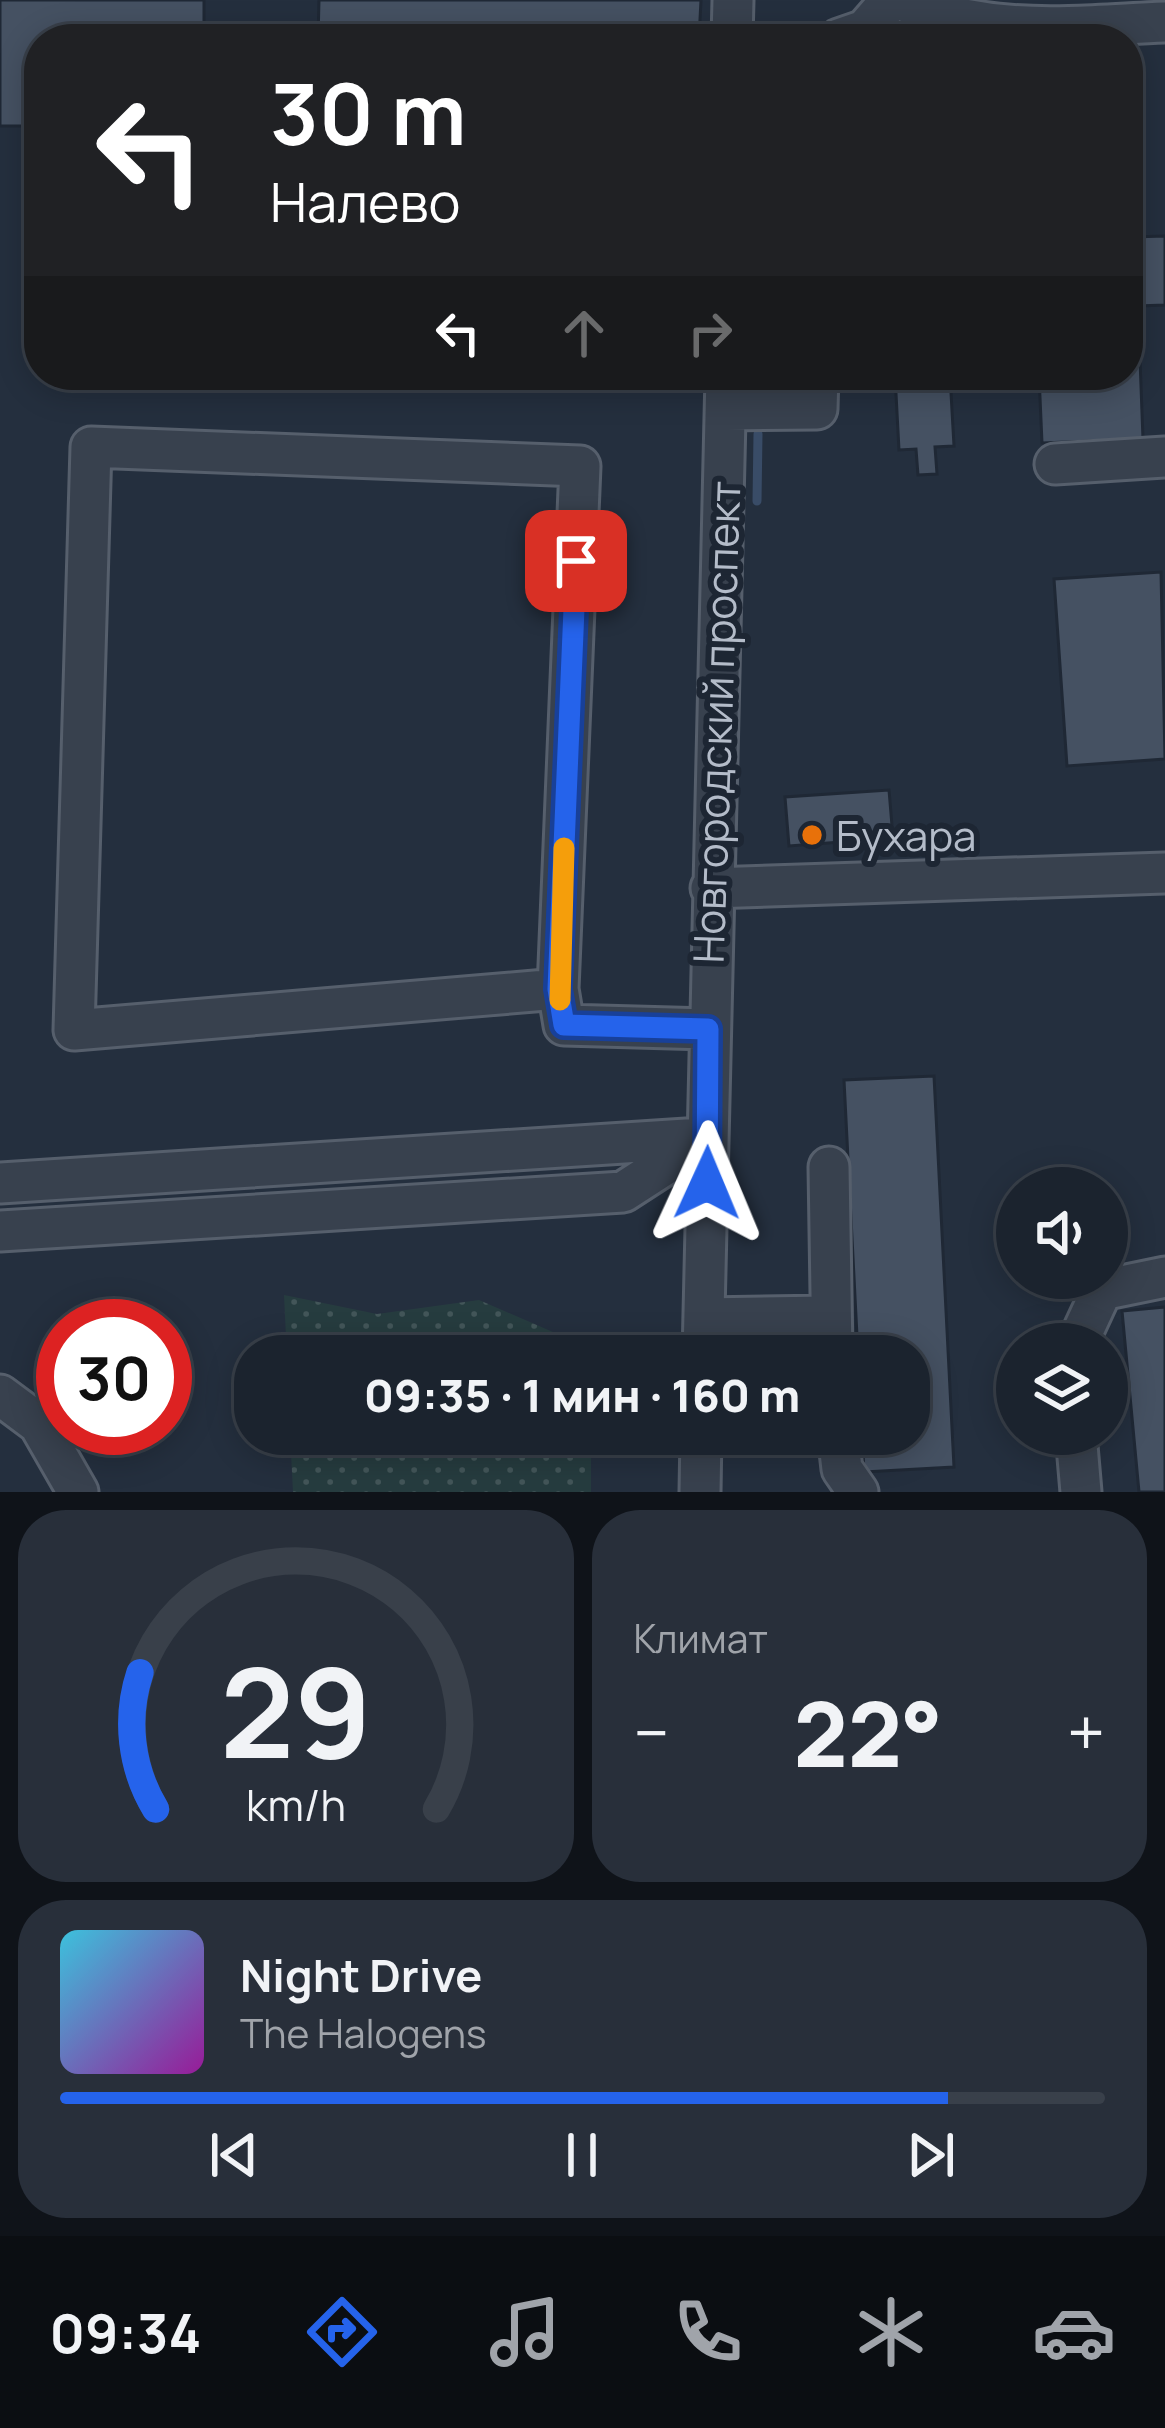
<!DOCTYPE html>
<html lang="ru">
<head>
<meta charset="utf-8">
<style>
	body { margin:0; font-family:Manrope,sans-serif; background:#282f3a; color:#f1f3f6; height:100vh; display:flex; flex-direction:column; font-size:45px; white-space:nowrap }
	* { box-sizing:border-box; margin:0 }
	p { font-size:39px; color:#a0a4aa }
	.icon { flex:none; width:66px; height:66px; fill:none; stroke:currentColor; stroke-width:2; stroke-linecap:round; stroke-linejoin:round }
	.map { position:relative; height:1492px; overflow:hidden }
	.details { display:flex; flex-direction:column; gap:18px; padding:18px; background:#0f1319; flex:1 }
	.details>* { flex:none }
	.banner { position:absolute; left:24px; top:24px; width:1119px; height:366px; border-radius:48px; box-shadow:0 6px 30px #0003,0 0 0 3px #39404a; background:#202124; color:#fff; overflow:hidden }
	.fabs { position:absolute; left:996px; top:1167px; display:grid; gap:24px }
	.fabs a { display:grid; place-items:center; width:132px; height:132px; border-radius:50%; background:#1b232e; box-shadow:0 6px 30px #0003,0 0 0 3px #39404a; font-size:60px }
	.speed { position:absolute; left:36px; top:1299px; display:flex; gap:24px; font-size:60px; font-weight:700; text-align:center }
	.speed>* { display:grid; place-content:center; width:156px; height:156px; border-radius:50%; background:#1b232e; box-shadow:0 6px 30px #0003,0 0 0 3px #39404a; line-height:1 }
	.speed .limit { border:18px solid #d22; background:#fff; color:#111 }
	.pin { position:absolute; display:grid; place-items:center; width:102px; height:102px; color:#fff; margin:-51px; border-radius:24px; box-shadow:0 6px 18px #0006 }
	.me { position:absolute; width:132px; margin:-66px; rotate:1deg; stroke-linejoin:round; filter:drop-shadow(0 0 9px #0008) }
	.turn { display:flex; align-items:center; gap:42px; height:252px; padding:0 48px; font-size:54px }
	.turn .icon { width:156px; height:156px; stroke-width:2.5 }
	.turn b { display:block; font-size:84px; line-height:102px }
	.lanes { display:flex; align-items:center; height:114px; padding:0 48px; background:#0003; justify-content:center; gap:60px; direction:ltr }
	.lanes .off { opacity:.35 }
	.big { font-size:90px; font-weight:800; line-height:1.1 }
	.details .tile { flex:1; display:flex; flex-direction:column; justify-content:center; gap:18px; min-width:0; padding:0 42px; border-radius:48px; background:#282f3a }
	.details .dial { align-items:center; gap:0 }
	.dial svg { height:312px; overflow:visible; fill:none; stroke:#39404a; stroke-width:7; stroke-linecap:round; text-anchor:middle }
	.dial text { fill:#f1f3f6; stroke:none }
	.song { display:flex; align-items:center; gap:36px }
	.cover { width:144px; height:144px; border-radius:18px; background:linear-gradient(135deg,hsl(190 70% 55%),hsl(300 70% 35%)) }
	.played { height:12px; border-radius:6px; background:linear-gradient(90deg,#2563eb 85%,#39404a 85%) }
	.keys { display:flex; justify-content:space-around; direction:ltr }
	.heat { display:flex; justify-content:space-between; align-items:center; font-size:66px; direction:ltr }
	.details .tiles { flex:1; display:grid; gap:18px; grid-template-columns:1fr 1fr }
	.tile:last-child { grid-column:span 2 }
	.trip { position:absolute; left:234px; top:1335px; width:696px; height:120px; border-radius:48px; background:#1b232e; box-shadow:0 6px 30px #0003,0 0 0 3px #39404a; font-weight:800; line-height:120px; text-align:center }
	.menu { display:flex; height:192px; justify-content:space-around; align-items:center; background:#0b0e12; color:#a0a4aa }
	.menu .icon { width:84px; height:84px }
	.menu .active { color:#2563eb }
	.menu b { font-size:54px; color:#f1f3f6 }
	.map>svg:first-child { display:block }
	.grass { fill:url(#grass-dots) }
	.lines { fill:none; stroke-linecap:round; stroke-linejoin:round }
	.stream { stroke:#394c67; stroke-width:9 }
	.building { fill:#455162; stroke:#1f2835; stroke-width:3 }
	.minor-casing { stroke:#565f6c; stroke-width:45 }
	.minor { stroke:#38414e; stroke-width:39 }
	.route-casing { stroke:#184099; stroke-width:30 }
	.route { stroke:#2563eb; stroke-width:21 }
	.slow { stroke:#f59e0b; stroke-width:21 }
	.food-dot { fill:#e8710a; stroke:#1d2633; stroke-width:4.5 }
	.labels { text-anchor:middle; dominant-baseline:central; stroke-width:12; stroke-linejoin:round; paint-order:stroke }
	.street-label { font-size:42px; fill:#b4bcc9; stroke:#1d2633 }
	.poi-label { font-size:42px; fill:#b4bcc9; stroke:#1d2633; text-anchor:start }
</style>
</head>
<body>
<div class="map">
<svg width="1165" height="1492" viewBox="0 0 1165 1492">
	<defs>
		<pattern id="grass-dots" width="8" height="8" patternUnits="userSpaceOnUse" patternTransform="scale(3)"><rect width="8" height="8" fill="#263c3f"/><path d="M2 2h.1M6 6h.1" fill="none" stroke="#435659" stroke-width="1.8" stroke-linecap="round"/></pattern>
	</defs>
	<rect width="100%" height="100%" fill="#242f3e"/>
	<path class="grass" d="M 284,1295 L 377,1314 L 479,1300 L 562,1336 L 562,1356 L 287,1356 Z
		M 290,1434 L 591,1434 L 591,1492 L 293,1492 Z"/>
	<g class="lines">
		<path class="stream" d="M 759,384 L 759,375
			M 757,501 L 758,434"/>
	</g>
	<path class="building" d="M 0,0 L 204,0 L 204,39 L 39,39 L 39,126 L 0,126 Z
		M 319,0 L 701,0 L 699,39 L 318,39 Z
		M 1128,102 L 1133,237 L 1165,236 L 1165,305 L 1138,306 L 1143,439 L 1042,443 L 1039,375 L 1128,375 Z
		M 895,375 L 950,375 L 954,446 L 935,447 L 937,474 L 918,475 L 916,449 L 899,450 Z
		M 1161,572 L 1165,759 L 1067,766 L 1054,579 Z
		M 889,790 L 893,838 L 789,846 L 785,797 Z
		M 934,1076 L 954,1467 L 864,1472 L 862,1434 L 909,1434 L 909,1356 L 858,1356 L 844,1080 Z
		M 1165,1307 L 1165,1492 L 1139,1492 L 1122,1311 Z"/>
	<g class="lines">
		<defs>
			<path id="minor" d="M 901,0 C 991,37 1070,26 1165,22
				M 732,39 L 733,0
				M 839,39 L 865,30 L 891,0
				M 726,410 L 817,409 L 818,375
				M 1055,464 L 1165,457
				M 711,888 L 1165,873
				M 558,989 L 74,1030 L 91,447 L 580,466 L 558,989 L 564,1025 L 708,1029
				M 829,1167 L 832,1356
				M 0,1183 L 702,1138
				M 0,1231 L 623,1192 L 708,1137
				M 704,1318 L 828,1316
				M 1077,1344 L 1102,1290 L 1165,1277
				M 703,1356 L 726,375
				M 0,1395 L 39,1424 L 78,1492
				M 838,1434 L 842,1469 L 858,1492
				M 1076,1434 L 1081,1492
				M 700,1492 L 701,1434"/>
		</defs>
		<use href="#minor" class="minor-casing"/>
		<use href="#minor" class="minor"/>
	</g>
	<g class="lines">
		<defs>
			<path id="route" d="M 576,561 L 558,989 L 564,1025 L 708,1029 L 707,1183"/>
		</defs>
		<use href="#route" class="route-casing"/>
		<use href="#route" class="route"/>
		<path class="slow" d="M 560,1000 L 564,848"/>
	</g>
	<circle class="food-dot" cx="812" cy="835" r="12"/>
	<g class="labels">
		<g class="street-label">
			<text transform="translate(716 722) rotate(-88)">Новгородский проспект</text>
		</g>
		<g class="poi-label">
			<text x="836" y="835">Бухара</text>
		</g>
	</g>
</svg>
<div class="fabs">
<a><svg class="icon" aria-label="sound" viewBox="0 0 24 24"><path d="M4 9h4l5-4v14l-5-4H4zM17 9q2 3 0 6"/></svg></a>
<a><svg class="icon" aria-label="layers" viewBox="0 0 24 24"><path d="M12 4l9 5-9 5-9-5zM3 14l9 5 9-5"/></svg></a>
</div>
<div class="speed"><div class="limit">30</div></div>
<div class="pin" style="left:576px;top:561px;background:#d93025"><svg class="icon" aria-label="arrive" viewBox="0 0 24 24"><path d="M6 21V4h12l-3 4 3 4H6"/></svg></div>
<svg class="me" style="left:707px;top:1183px" viewBox="-20 -20 40 40"><path d="M0-17L14 15 0 8-14 15z" fill="#2563eb" stroke="#fff" stroke-width="4"/></svg>
<div class="trip">09:35 · 1 мин · 160 m</div>
<div class="banner">
<div class="turn"><svg class="icon" aria-label="left" viewBox="0 0 24 24"><path d="M17 20v-9H6M10 6l-5 5 5 5"/></svg><div><b>30 m</b>Налево</div></div>
<div class="lanes"><svg class="icon" aria-label="left" viewBox="0 0 24 24"><path d="M17 20v-9H6M10 6l-5 5 5 5"/></svg><svg class="icon off" aria-label="ahead" viewBox="0 0 24 24"><path d="M12 20V5M6 11l6-6 6 6"/></svg><svg class="icon off" aria-label="right" viewBox="0 0 24 24"><path d="M7 20v-9h11M14 6l5 5-5 5"/></svg></div>
</div>
</div>
<section class="details">
<div class="tiles">
<div class="tile dial"><svg viewBox="0 0 100 80">
<path d="M14 69A42 42 0 1 1 86 69"/>
<path d="M14 69A42 42 0 0 1 10 34" stroke="#2563eb"/>
<text x="50" y="56" font-size="32" font-weight="700">29</text>
<text x="50" y="72" font-size="11">km/h</text>
</svg></div>
<div class="tile"><p>Климат</p>
<div class="heat"><a>−</a><b class="big">22°</b><a>+</a></div>
</div>
<div class="tile">
<div class="song"><i class="cover"></i><div><b>Night Drive</b><p>The Halogens</p></div></div>
<div class="played"></div>
<div class="keys"><svg class="icon" aria-label="previous" viewBox="0 0 24 24"><path d="M18 5L8 12l10 7zM5 5v14"/></svg><svg class="icon" aria-label="pause" viewBox="0 0 24 24"><path d="M8 5v14M16 5v14"/></svg><svg class="icon" aria-label="next" viewBox="0 0 24 24"><path d="M6 5l10 7-10 7zM19 5v14"/></svg></div>
</div>
</div>
</section>
<nav class="menu">
<b>09:34</b>
<svg class="icon active" aria-label="directions" viewBox="0 0 24 24"><path d="M12 3l9 9-9 9-9-9zM9 14v-3h6M13 9l2 2-2 2"/></svg>
<svg class="icon" aria-label="music" viewBox="0 0 24 24"><path d="M9 18V5l10-2v13"/><circle cx="6" cy="18" r="3"/><circle cx="16" cy="16" r="3"/></svg>
<svg class="icon" aria-label="phone" viewBox="0 0 24 24"><path d="M5 4h4l2 5-3 2q2 4 5 5l2-3 5 2v4C11 20 4 13 5 4z"/></svg>
<svg class="icon" aria-label="climate" viewBox="0 0 24 24"><path d="M12 3v18M4 7l16 10M4 17L20 7"/></svg>
<svg class="icon" aria-label="car" viewBox="0 0 24 24"><path d="M5 17H2v-5l4-1 3-4h7l3 4 3 1v5h-3M9 17h6M6 11h13"/><circle cx="7" cy="17" r="2"/><circle cx="17" cy="17" r="2"/></svg>
</nav>
</body>
</html>
